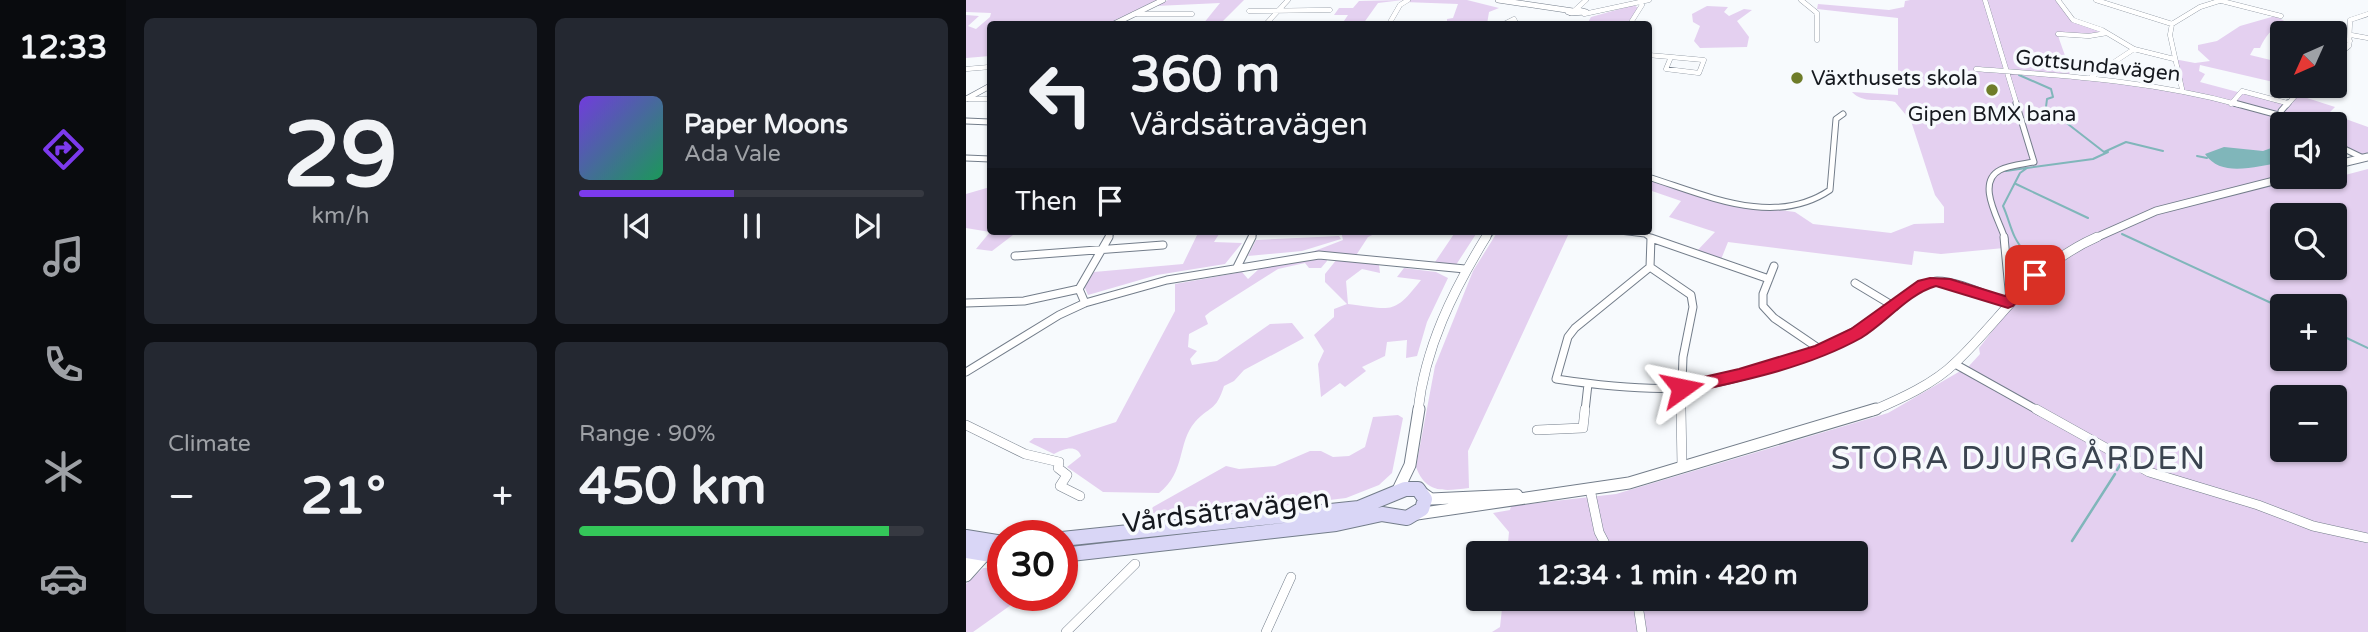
<!DOCTYPE html>
<html lang="en">
<head>
<meta charset="utf-8">
<style>
	body { margin:0; font-family:"Varela Round",sans-serif; background:#242831; color:#f1f3f6; height:100vh; display:flex; flex-direction:column; font-size:26px; white-space:nowrap }
	* { box-sizing:border-box; margin:0 }
	p { font-size:23px; color:#9ea1a6 }
	.icon { flex:none; width:38px; height:38px; fill:none; stroke:currentColor; stroke-width:2; stroke-linecap:round; stroke-linejoin:round }
	.map { position:relative; flex:1; overflow:hidden }
	.details { display:flex; flex-direction:column; gap:18px; padding:18px; background:#0d0f14; width:840px }
	.details>* { flex:none }
	.banner { position:absolute; left:21px; top:21px; width:665px; height:214px; border-radius:7px; box-shadow:0 2px 5px #0004; background:#171b24; color:#f1f3f6; overflow:hidden }
	.needle { width:46px; rotate:225deg }
	.buttons { position:absolute; left:1304px; top:21px; display:grid; gap:14px }
	.buttons a { display:grid; place-items:center; width:77px; height:77px; border-radius:7px; background:#171b24; box-shadow:0 2px 5px #0004; font-size:35px }
	.speed { position:absolute; left:21px; top:520px; display:flex; gap:14px; font-size:35px; font-weight:700; text-align:center }
	.speed>* { display:grid; place-content:center; width:91px; height:91px; border-radius:50%; background:#171b24; box-shadow:0 2px 5px #0004; line-height:1 }
	.speed .limit { border:10px solid #d22; background:#fff; color:#111 }
	.pin { position:absolute; display:grid; place-items:center; width:60px; height:60px; color:#fff; margin:-30px; border-radius:14px; box-shadow:0 4px 10px #0006 }
	.me { position:absolute; width:77px; margin:-38px; rotate:78deg; stroke-linejoin:round; filter:drop-shadow(0 0 5px #0008) }
	.turn { display:flex; align-items:center; gap:24px; height:147px; padding:0 28px; font-size:32px }
	.turn .icon { width:91px; height:91px; stroke-width:2.5 }
	.turn b { display:block; font-size:49px; line-height:60px }
	.then { display:flex; align-items:center; height:66px; padding:0 28px; background:#0003; gap:14px; font-size:26px }
	.big { font-size:52px; font-weight:700; line-height:1.1 }
	.details .tile { flex:1; display:flex; flex-direction:column; justify-content:center; gap:10px; min-width:0; padding:0 24px; border-radius:10px; background:#242831 }
	.details .dial { align-items:center; gap:0 }
	.dial b { font-size:91px; line-height:1 }
	.song { display:flex; align-items:center; gap:21px }
	.cover { width:84px; height:84px; border-radius:10px; background:linear-gradient(135deg,hsl(260 70% 55%),hsl(150 70% 35%)) }
	.played { height:7px; border-radius:4px; background:linear-gradient(90deg,#7c3aed 45%,#363941 45%) }
	.keys { display:flex; justify-content:space-around; direction:ltr }
	.heat { display:flex; justify-content:space-between; align-items:center; font-size:38px; direction:ltr }
	.charge { height:10px; border-radius:5px; background:linear-gradient(90deg,#34c759 90%,#363941 0) }
	.details .tiles { flex:1; display:grid; gap:18px; grid-template-columns:repeat(2,1fr) }
	.trip { position:absolute; left:500px; top:541px; width:402px; height:70px; border-radius:7px; background:#171b24; box-shadow:0 2px 5px #0004; font-weight:700; line-height:70px; text-align:center }
	main { display:flex; flex:1; min-height:0 }
	.tab-bar { display:flex; flex-direction:column; width:126px; justify-content:space-around; align-items:center; background:#090b0e; color:#9ea1a6 }
	.tab-bar .icon { width:49px; height:49px }
	.tab-bar .selected { color:#7c3aed }
	.tab-bar b { font-size:32px; color:#f1f3f6 }
	.map>svg:first-child { display:block }
	.green { fill:#e4d0f0; fill-rule:evenodd }
	.water { fill:#80b6ba }
	.lines { fill:none; stroke-linecap:round; stroke-linejoin:round }
	.stream-far1 { stroke:#80b6ba; stroke-width:2 }
	.stream { stroke:#80b6ba; stroke-width:2.5 }
	.minor-far3-casing { stroke:#737d8a; stroke-width:5 }
	.minor-far2-casing { stroke:#737d8a; stroke-width:7 }
	.minor-far1-casing { stroke:#737d8a; stroke-width:9 }
	.minor-casing { stroke:#737d8a; stroke-width:10 }
	.tertiary-far3-casing { stroke:#737d8a; stroke-width:6 }
	.tertiary-far2-casing { stroke:#737d8a; stroke-width:9 }
	.tertiary-far1-casing { stroke:#737d8a; stroke-width:10 }
	.tertiary-casing { stroke:#737d8a; stroke-width:13 }
	.secondary-casing { stroke:#737d8a; stroke-width:16 }
	.minor-far3 { stroke:#fff; stroke-width:4.5 }
	.minor-far2 { stroke:#fff; stroke-width:5 }
	.minor-far1 { stroke:#fff; stroke-width:7 }
	.minor { stroke:#fff; stroke-width:9 }
	.tertiary-far3 { stroke:#fff; stroke-width:5 }
	.tertiary-far2 { stroke:#fff; stroke-width:7 }
	.tertiary-far1 { stroke:#fff; stroke-width:9 }
	.tertiary { stroke:#fff; stroke-width:11 }
	.secondary { stroke:#d9d6f6; stroke-width:14 }
	.route { fill:#e11d48; stroke:#92132f; stroke-width:2 }
	.poi-dot { fill:#6e7c29; stroke:#f7fafd; stroke-width:2.5 }
	.labels { text-anchor:middle; dominant-baseline:central; stroke-width:7; stroke-linejoin:round; paint-order:stroke }
	.far-street-label { font-size:21px; fill:#16191f; stroke:#f7fafd }
	.far-poi-label { font-size:21px; fill:#16191f; stroke:#f7fafd; text-anchor:start }
	.near-street-label { font-size:28px; fill:#16191f; stroke:#f7fafd }
	.near-neighbourhood-label { font-size:32px; letter-spacing:2px; fill:#3b4450; stroke:#f7fafd }
</style>
</head>
<body>
<main>
<nav class="tab-bar">
<b>12:33</b>
<svg class="icon selected" aria-label="directions" viewBox="0 0 24 24"><path d="M12 3l9 9-9 9-9-9zM9 14v-3h6M13 9l2 2-2 2"/></svg>
<svg class="icon" aria-label="music" viewBox="0 0 24 24"><path d="M9 18V5l10-2v13"/><circle cx="6" cy="18" r="3"/><circle cx="16" cy="16" r="3"/></svg>
<svg class="icon" aria-label="phone" viewBox="0 0 24 24"><path d="M5 4h4l2 5-3 2q2 4 5 5l2-3 5 2v4C11 20 4 13 5 4z"/></svg>
<svg class="icon" aria-label="climate" viewBox="0 0 24 24"><path d="M12 3v18M4 7l16 10M4 17L20 7"/></svg>
<svg class="icon" aria-label="car" viewBox="0 0 24 24"><path d="M5 17H2v-5l4-1 3-4h7l3 4 3 1v5h-3M9 17h6M6 11h13"/><circle cx="7" cy="17" r="2"/><circle cx="17" cy="17" r="2"/></svg>
</nav>
<section class="details">
<div class="tiles">
<div class="tile dial"><b>29</b><p>km/h</p></div>
<div class="tile">
<div class="song"><i class="cover"></i><div><b>Paper Moons</b><p>Ada Vale</p></div></div>
<div class="played"></div>
<div class="keys"><svg class="icon" aria-label="previous" viewBox="0 0 24 24"><path d="M18 5L8 12l10 7zM5 5v14"/></svg><svg class="icon" aria-label="pause" viewBox="0 0 24 24"><path d="M8 5v14M16 5v14"/></svg><svg class="icon" aria-label="next" viewBox="0 0 24 24"><path d="M6 5l10 7-10 7zM19 5v14"/></svg></div>
</div>
<div class="tile"><p>Climate</p>
<div class="heat"><a>−</a><b class="big">21°</b><a>+</a></div>
</div>
<div class="tile"><p>Range · 90%</p><b class="big">450 km</b><div class="charge"></div></div>
</div>
</section>
<div class="map">
<svg width="1402" height="632" viewBox="0 0 1402 632">
	<rect width="100%" height="100%" fill="#f7fafd"/>
	<path class="green" d="M 0,0 L 191,0 L 142,24 L 24,24 L 24,56 L 0,58 L 0,15 L 13,16 L 2,26 L 10,29 L 24,17 L 25,13 L 0,12 Z
		M 202,0 L 278,0 L 254,24 L 237,24 L 254,3 L 190,6 Z
		M 437,0 L 412,3 L 397,24 L 376,24 L 382,15 L 368,15 L 373,8 L 387,8 L 393,1 Z
		M 442,0 L 501,0 L 533,8 L 523,12 L 521,24 L 481,24 L 481,19 L 487,18 L 492,4 L 438,2 Z
		M 944,0 L 1092,0 L 1101,16 L 1142,33 L 1092,35 C 1096,49 1102,60 1104,76 L 1216,90 L 1208,59 L 1229,63 L 1244,61 L 1232,50 L 1232,45 L 1251,41 L 1274,26 L 1309,16 L 1326,25 C 1307,26 1302,32 1294,48 L 1288,48 L 1284,55 L 1313,62 L 1309,66 L 1316,68 L 1316,84 L 1234,65 L 1233,71 L 1239,74 L 1234,82 L 1317,104 L 1313,113 L 1281,110 L 1316,117 L 1315,111 L 1334,89 L 1321,86 L 1360,86 L 1341,98 L 1369,107 L 1363,113 L 1402,127 L 1402,153 L 1393,155 L 1369,144 L 1368,124 L 1316,124 L 1316,169 L 1313,170 L 1316,177 L 1325,177 L 1341,185 L 1402,169 L 1402,632 L 526,632 L 534,627 L 537,599 L 891,598 L 891,553 L 541,553 L 543,532 L 527,513 L 544,510 L 545,506 L 650,494 L 922,413 L 1003,366 L 1014,354 L 1013,348 L 1053,297 L 1079,272 L 1038,248 L 975,254 L 948,251 L 946,265 L 762,242 L 754,262 L 729,253 L 749,232 L 703,217 L 715,201 L 683,190 L 683,178 L 774,205 L 829,212 L 847,224 L 925,233 L 948,224 L 978,223 L 978,207 L 969,195 L 945,121 L 929,102 C 914,98 897,104 886,92 L 932,95 L 932,18 L 851,9 L 852,4 L 923,10 L 938,7 L 939,1 ZM 1010,108 L 1053,109 L 1057,124 L 1013,117 ZM 1316,215 L 1368,215 L 1368,268 L 1316,268 ZM 1316,306 L 1368,306 L 1368,359 L 1316,359 ZM 1316,397 L 1368,397 L 1368,450 L 1316,450 Z
		M 668,5 L 672,8 L 663,24 L 621,24 L 625,17 Z
		M 741,6 L 762,7 L 758,12 L 763,16 L 778,9 L 786,10 L 771,21 L 783,37 L 781,47 L 734,48 L 728,41 L 734,26 L 727,22 L 726,14 Z
		M 24,187 L 24,231 L 40,231 L 38,233 L 47,235 L 26,251 L 10,249 L 24,232 L 0,228 L 0,194 Z
		M 233,231 L 255,231 L 248,242 L 276,243 L 259,264 L 191,275 L 122,295 L 118,286 L 128,272 L 217,264 Z
		M 375,231 L 415,231 L 402,237 L 389,257 L 333,257 L 377,240 Z
		M 490,231 L 512,231 L 488,268 L 467,265 Z
		M 532,231 L 604,231 L 502,451 L 503,488 C 478,491 460,494 450,467 L 469,366 L 507,271 Z
		M 373,236 L 375,239 L 336,251 L 282,256 L 290,240 Z
		M 360,258 L 361,261 L 355,268 L 343,268 L 339,263 L 312,269 L 244,312 L 239,316 L 242,324 L 223,334 L 222,347 L 231,351 L 224,359 L 226,365 L 251,361 L 304,324 L 326,323 L 338,338 L 278,370 L 268,381 L 258,386 C 250,412 243,406 229,422 C 211,443 220,472 193,493 L 137,492 L 101,467 L 115,456 C 111,444 97,449 88,454 L 63,442 L 68,438 L 101,438 L 150,422 L 209,311 L 209,284 L 276,272 L 282,279 L 294,268 Z
		M 371,259 L 413,265 L 414,273 L 396,269 L 380,281 L 382,304 C 426,309 427,316 455,280 L 431,277 L 438,268 L 470,272 L 482,278 L 461,322 L 451,356 L 440,358 L 441,340 L 421,342 L 419,356 L 396,367 L 400,371 L 379,387 L 374,383 L 355,397 L 352,364 L 358,351 L 348,335 L 368,317 L 368,309 L 381,304 L 359,282 L 359,274 Z
		M 432,415 L 437,418 L 426,473 L 413,485 L 380,498 L 222,517 L 180,517 L 187,507 L 260,466 L 273,469 L 309,466 L 344,451 L 355,451 L 367,457 L 383,456 L 399,447 L 407,417 Z
		M 37,567 L 37,595 L 59,595 L 7,632 L 0,632 L 0,584 L 17,568 Z"/>
	<path class="water" d="M 1316,144 L 1316,163 C 1291,165 1256,179 1239,154 L 1258,147 L 1297,151 Z"/>
	<g class="lines">
		<path class="stream-far1" d="M 1053,75 L 1085,89 L 1087,97 L 1081,99 L 1080,107 L 1138,152 L 1160,142 L 1197,151
			M 1231,156 L 1241,158
			M 1040,171 L 1060,168
			M 1050,184 L 1122,218
			M 1156,234 L 1316,308
			M 1058,250 C 1046,239 1044,221 1037,206 L 1054,173 L 1061,168 L 1127,159 L 1142,152
			M 1368,332 L 1402,348"/>
		<path class="stream" d="M 1151,470 L 1156,462
			M 1106,541 L 1149,474"/>
		<defs>
			<path id="minor-far3" d="M 835,0 L 851,13 L 851,40
				M 1019,0 L 1051,105
				M 1092,0 L 1107,20 L 1136,30 L 1168,49 L 1208,59
				M 1130,0 L 1206,24
				M 1256,1 L 1315,16
				M 609,10 L 620,0
				M 283,11 L 364,10
				M 168,14 L 226,14
				M 618,14 L 683,0
				M 550,23 L 548,19 L 540,23 L 580,24
				M 300,24 L 322,0
				M 349,24 L 357,24
				M 423,24 L 434,5 L 442,0
				M 664,24 L 676,5
				M 1337,33 L 1347,33
				M 1092,34 L 1123,36 L 1141,33
				M 1385,35 L 1402,38
				M 1368,38 L 1384,41
				M 682,55 L 705,57
				M 1316,56 L 1316,59
				M 705,57 L 738,60 L 733,73 L 700,69 Z
				M 1368,58 L 1383,46 L 1384,20 L 1402,14
				M 0,69 L 24,67
				M 1010,69 C 1101,76 1186,81 1274,105
				M 1124,78 L 1168,49
				M 1216,89 L 1204,35 L 1206,24 L 1234,7 L 1256,0
				M 0,99 L 24,99
				M 1265,104 L 1276,91 L 1321,103
				M 1321,105 L 1338,86"/>
			<path id="minor-far2" d="M 1268,103 L 1316,116 L 1329,124
				M 1316,116 L 1315,111 L 1322,103
				M 0,121 L 24,122
				M 1368,144 L 1397,158
				M 0,158 L 24,159
				M 682,177 C 740,195 808,228 864,190 L 870,119 L 877,114
				M 654,231 L 679,234 L 685,238
				M 142,239 L 146,231
				M 285,239 L 289,231
				M 1039,239 C 1034,221 1009,183 1034,170 C 1043,165 1058,164 1068,162 L 1050,103"/>
			<path id="minor-far1" d="M 1038,237 L 1044,300
				M 49,256 L 197,245
				M 808,266 L 797,294 L 797,306 L 808,318 L 855,350
				M 271,267 L 286,237
				M 684,267 L 725,295 L 727,307 L 717,357 L 715,411
				M 803,279 L 685,238 L 684,267 L 609,328 L 602,337 L 590,379 C 630,385 671,390 712,388 C 765,385 843,357 889,331 C 906,321 956,281 971,281 C 993,281 1021,296 1042,303
				M 889,283 L 929,307
				M 0,303 L 58,301 L 113,289
				M 119,303 L 113,289 L 143,237
				M 989,364 L 1073,411
				M 0,372 L 93,315 L 119,303 L 201,280 L 353,255 L 499,269
				M 619,411 L 622,384"/>
			<path id="minor" d="M 715,409 L 716,467
				M 1070,409 L 1183,472 L 1292,505 L 1347,526 L 1402,538
				M 0,425 L 59,454 L 93,462 L 92,468 L 101,475 L 94,486 L 114,496
				M 571,430 L 617,428 L 619,409
				M 624,489 L 633,532 L 644,553
				M 671,598 L 676,632
				M 100,632 L 169,564
				M 300,632 L 325,577"/>
			<path id="tertiary-far3" d="M 532,0 L 607,11
				M 612,10 L 620,12 L 605,13 Z
				M 602,12 L 605,13
				M 148,24 L 197,0
				M 0,99 L 24,86"/>
			<path id="tertiary-far2" d="M 1368,165 L 1402,157
				M 519,239 L 524,231
				M 1127,239 L 1190,211 L 1323,177"/>
			<path id="tertiary-far1" d="M 452,411 C 459,347 487,291 520,237
				M 906,411 C 934,399 968,384 990,362 C 1039,315 1065,266 1131,237"/>
			<path id="tertiary" d="M 431,492 L 444,465 L 453,409
				M 458,494 L 465,499 L 551,495
				M 451,514 L 663,483 L 910,409
				M 0,562 L 7,554
				M 0,576 L 18,556"/>
			<path id="secondary" d="M 0,537 L 37,543
				M 96,539 L 393,508 L 439,489 L 452,489 L 459,499 L 456,509 L 441,518 L 416,514 L 370,524 L 96,555
				M 0,551 L 37,557"/>
		</defs>
		<use href="#minor-far3" class="minor-far3-casing"/>
		<use href="#minor-far2" class="minor-far2-casing"/>
		<use href="#minor-far1" class="minor-far1-casing"/>
		<use href="#minor" class="minor-casing"/>
		<use href="#tertiary-far3" class="tertiary-far3-casing"/>
		<use href="#tertiary-far2" class="tertiary-far2-casing"/>
		<use href="#tertiary-far1" class="tertiary-far1-casing"/>
		<use href="#tertiary" class="tertiary-casing"/>
		<use href="#secondary" class="secondary-casing"/>
		<use href="#minor-far3" class="minor-far3"/>
		<use href="#minor-far2" class="minor-far2"/>
		<use href="#minor-far1" class="minor-far1"/>
		<use href="#minor" class="minor"/>
		<use href="#tertiary-far3" class="tertiary-far3"/>
		<use href="#tertiary-far2" class="tertiary-far2"/>
		<use href="#tertiary-far1" class="tertiary-far1"/>
		<use href="#tertiary" class="tertiary"/>
		<use href="#secondary" class="secondary"/>
	</g>
	<path class="route" d="M 1069,270 L 1076,275 L 1047,306 L 1042,308 L 970,286 C 942,294 920,323 895,338 C 841,368 776,381 716,394 L 707,388 L 716,382 L 773,369 L 849,346 L 885,329 L 952,281 L 964,278 L 984,279 L 1039,296 L 1063,272 Z"/>
	<g class="poi-dot">
		<circle cx="831" cy="78" r="7"/>
		<circle cx="1026" cy="90" r="7"/>
	</g>
	<g class="labels">
		<g class="far-street-label">
			<text transform="translate(1132 66) rotate(6)">Gottsundavägen</text>
		</g>
		<g class="far-poi-label">
			<text x="845" y="78">Växthusets skola</text>
			<text x="1026" y="114" text-anchor="middle">Gipen BMX bana</text>
		</g>
		<g class="near-street-label">
			<text transform="translate(260 511) rotate(-7)">Vårdsätravägen</text>
		</g>
		<g class="near-neighbourhood-label">
			<text x="1053" y="459">STORA DJURGÅRDEN</text>
		</g>
	</g>
</svg>
<div class="buttons">
<a><svg class="needle" viewBox="-14 -14 28 28"><path d="M0-13l5 13h-10z" fill="#e53935"/><path d="M0 13l5-13h-10z" fill="#9ea1a6"/></svg></a>
<a><svg class="icon" aria-label="sound" viewBox="0 0 24 24"><path d="M4 9h4l5-4v14l-5-4H4zM17 9q2 3 0 6"/></svg></a>
<a><svg class="icon" aria-label="search" viewBox="0 0 24 24"><circle cx="10" cy="10" r="6"/><path d="M15 15l6 6"/></svg></a>
<a>+</a>
<a>−</a>
</div>
<div class="speed"><div class="limit">30</div></div>
<div class="pin" style="left:1069px;top:275px;background:#d93025"><svg class="icon" aria-label="arrive" viewBox="0 0 24 24"><path d="M6 21V4h12l-3 4 3 4H6"/></svg></div>
<svg class="me" style="left:716px;top:388px" viewBox="-20 -20 40 40"><path d="M0-17L14 15 0 8-14 15z" fill="#e11d48" stroke="#fff" stroke-width="4"/></svg>
<div class="trip">12:34 · 1 min · 420 m</div>
<div class="banner">
<div class="turn"><svg class="icon" aria-label="left" viewBox="0 0 24 24"><path d="M17 20v-9H6M10 6l-5 5 5 5"/></svg><div><b>360 m</b>Vårdsätravägen</div></div>
<div class="then">Then<svg class="icon" aria-label="arrive" viewBox="0 0 24 24"><path d="M6 21V4h12l-3 4 3 4H6"/></svg></div>
</div>
</div>
</main>
</body>
</html>
